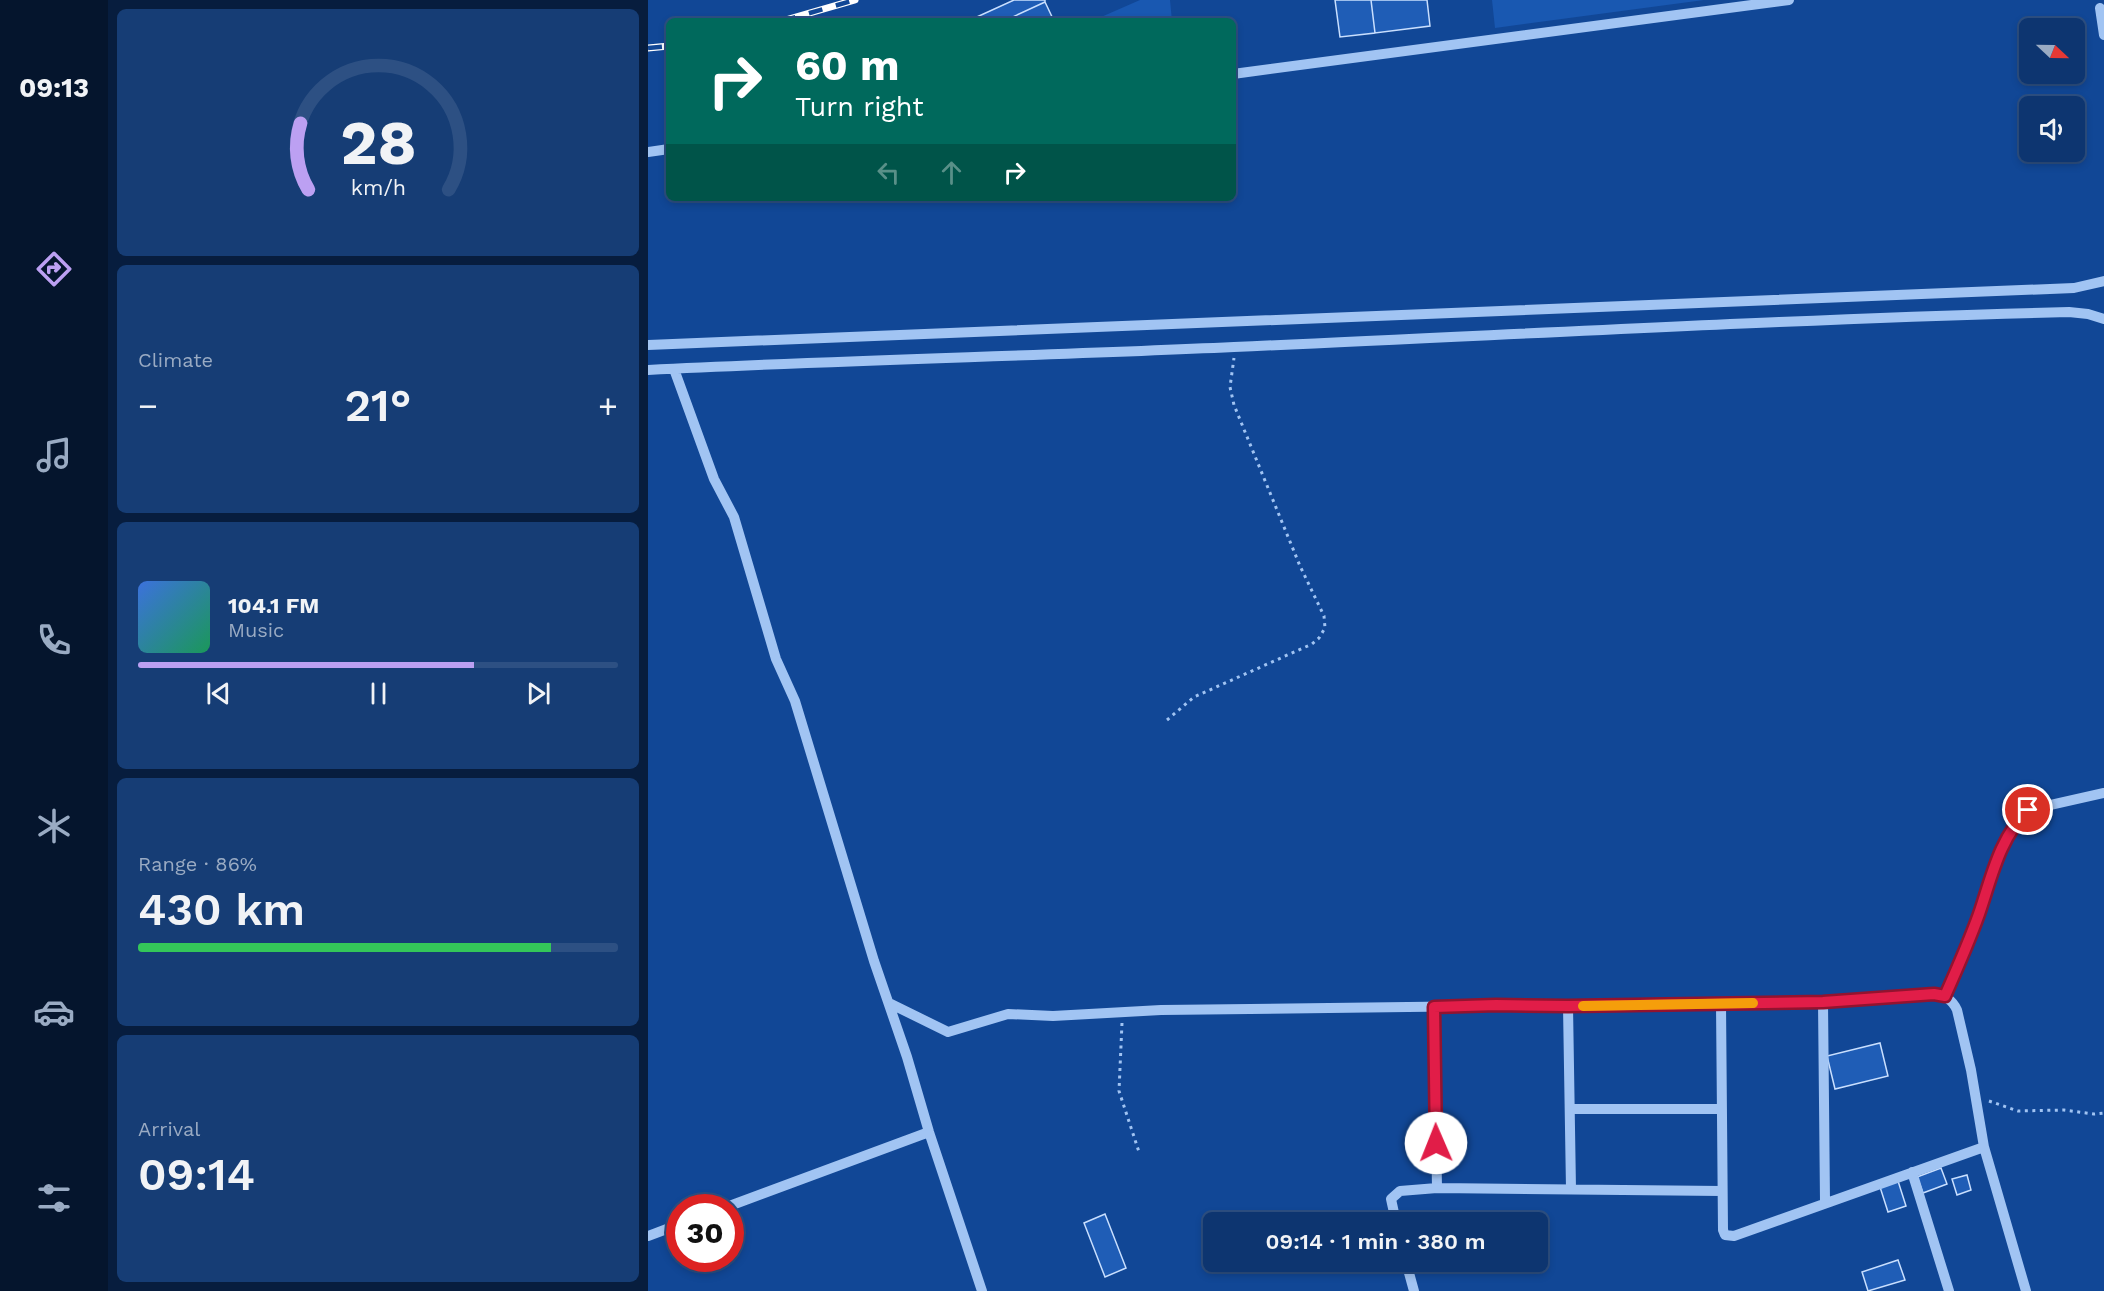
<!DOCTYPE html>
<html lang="en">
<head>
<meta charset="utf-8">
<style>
	body { margin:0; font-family:"Work Sans",sans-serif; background:#163d75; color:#f1f3f6; height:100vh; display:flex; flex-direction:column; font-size:22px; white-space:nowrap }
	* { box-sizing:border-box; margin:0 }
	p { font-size:20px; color:#9aabc3 }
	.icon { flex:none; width:33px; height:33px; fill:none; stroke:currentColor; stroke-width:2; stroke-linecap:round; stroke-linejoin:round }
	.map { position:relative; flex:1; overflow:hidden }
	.panel { display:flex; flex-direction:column; gap:9px; padding:9px; background:#071d3e; width:540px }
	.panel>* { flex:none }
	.banner { position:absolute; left:18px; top:18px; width:570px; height:183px; border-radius:9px; box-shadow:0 3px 9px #0003,0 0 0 2px #2d5083; background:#00695c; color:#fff; overflow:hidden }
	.needle { width:39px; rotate:112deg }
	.controls { position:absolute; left:1371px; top:18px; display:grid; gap:12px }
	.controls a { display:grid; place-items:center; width:66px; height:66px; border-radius:9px; background:#0d3570; box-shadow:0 3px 9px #0003,0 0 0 2px #2d5083; font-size:30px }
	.speed { position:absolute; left:18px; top:1194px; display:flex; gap:12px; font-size:30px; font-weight:700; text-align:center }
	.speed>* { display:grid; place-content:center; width:78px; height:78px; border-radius:50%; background:#0d3570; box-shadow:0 3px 9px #0003,0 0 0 2px #2d5083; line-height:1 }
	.speed .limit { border:9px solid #d22; background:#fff; color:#111 }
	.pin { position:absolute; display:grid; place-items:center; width:51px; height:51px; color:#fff; margin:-26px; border:3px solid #fff; border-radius:50%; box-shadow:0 2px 6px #0007 }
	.me { position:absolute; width:66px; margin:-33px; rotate:359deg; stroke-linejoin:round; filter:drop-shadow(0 0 4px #0008) }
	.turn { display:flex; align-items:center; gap:21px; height:126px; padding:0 30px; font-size:27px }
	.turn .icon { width:78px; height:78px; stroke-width:2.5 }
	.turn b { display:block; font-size:42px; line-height:51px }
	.lanes { display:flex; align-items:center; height:57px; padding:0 30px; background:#0003; justify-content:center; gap:30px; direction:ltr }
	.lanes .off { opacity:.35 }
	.big { font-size:45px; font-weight:600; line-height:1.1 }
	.panel .widget { flex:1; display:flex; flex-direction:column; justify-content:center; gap:9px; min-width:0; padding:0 21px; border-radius:9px; background:#163d75 }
	.panel .dial { align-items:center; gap:0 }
	.dial svg { height:156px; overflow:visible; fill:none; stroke:#2d5083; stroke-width:7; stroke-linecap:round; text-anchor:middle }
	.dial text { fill:#f1f3f6; stroke:none }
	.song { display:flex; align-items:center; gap:18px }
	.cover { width:72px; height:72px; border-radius:9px; background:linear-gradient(135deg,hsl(220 70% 55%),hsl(150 70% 35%)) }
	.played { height:6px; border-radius:3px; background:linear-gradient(90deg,#bca0f2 70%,#2d5083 70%) }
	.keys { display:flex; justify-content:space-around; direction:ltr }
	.heat { display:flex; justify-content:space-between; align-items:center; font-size:33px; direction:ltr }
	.charge { height:9px; border-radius:4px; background:linear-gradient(90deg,#34c759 86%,#2d5083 0) }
	.trip { position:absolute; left:555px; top:1212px; width:345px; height:60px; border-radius:9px; background:#0d3570; box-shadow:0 3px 9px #0003,0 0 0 2px #2d5083; font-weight:600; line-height:60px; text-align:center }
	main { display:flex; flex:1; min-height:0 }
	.tabs { display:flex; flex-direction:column; width:108px; justify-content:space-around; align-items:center; background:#05152d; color:#9aabc3 }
	.tabs .icon { width:42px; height:42px }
	.tabs .selected { color:#bca0f2 }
	.tabs b { font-size:27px; color:#f1f3f6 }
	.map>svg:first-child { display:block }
	.green { fill:#1958b1 }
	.building { fill:#1f5db6; stroke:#c9dffe; stroke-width:1.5 }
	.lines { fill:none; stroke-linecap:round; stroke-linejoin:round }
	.path { stroke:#a1c4f3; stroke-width:3; stroke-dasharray:3 4.5; stroke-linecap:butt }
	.minor { stroke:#a1c4f3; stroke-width:10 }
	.rail-casing { stroke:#fff; stroke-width:7 }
	.rail { stroke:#114796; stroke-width:4.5; stroke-dasharray:14; stroke-linecap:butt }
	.route-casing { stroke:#92132f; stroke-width:15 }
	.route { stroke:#e11d48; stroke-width:10 }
	.slow { stroke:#f59e0b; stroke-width:10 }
</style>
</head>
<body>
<main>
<nav class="tabs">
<b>09:13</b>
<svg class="icon selected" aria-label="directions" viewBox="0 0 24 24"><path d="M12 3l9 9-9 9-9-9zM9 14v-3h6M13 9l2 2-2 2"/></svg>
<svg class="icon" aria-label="music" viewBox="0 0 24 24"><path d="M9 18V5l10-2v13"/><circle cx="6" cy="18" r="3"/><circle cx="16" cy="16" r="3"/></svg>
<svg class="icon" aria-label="phone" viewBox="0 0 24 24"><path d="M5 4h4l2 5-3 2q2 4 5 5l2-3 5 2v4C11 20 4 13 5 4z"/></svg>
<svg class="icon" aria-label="climate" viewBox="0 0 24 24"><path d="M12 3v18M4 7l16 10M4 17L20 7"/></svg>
<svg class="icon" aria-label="car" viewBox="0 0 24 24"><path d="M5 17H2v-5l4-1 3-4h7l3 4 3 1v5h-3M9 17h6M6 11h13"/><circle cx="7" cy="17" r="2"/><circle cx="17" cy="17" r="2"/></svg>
<svg class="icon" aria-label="filters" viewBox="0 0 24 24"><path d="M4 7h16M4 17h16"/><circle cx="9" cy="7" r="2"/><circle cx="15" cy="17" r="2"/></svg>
</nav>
<section class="panel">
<div class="widget dial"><svg viewBox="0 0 100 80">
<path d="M14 69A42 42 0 1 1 86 69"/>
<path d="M14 69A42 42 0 0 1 10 35" stroke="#bca0f2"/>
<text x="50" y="56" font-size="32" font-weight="700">28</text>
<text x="50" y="72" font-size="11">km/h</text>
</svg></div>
<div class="widget"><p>Climate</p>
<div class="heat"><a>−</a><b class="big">21°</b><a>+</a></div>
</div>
<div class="widget">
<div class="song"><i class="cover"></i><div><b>104.1 FM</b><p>Music</p></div></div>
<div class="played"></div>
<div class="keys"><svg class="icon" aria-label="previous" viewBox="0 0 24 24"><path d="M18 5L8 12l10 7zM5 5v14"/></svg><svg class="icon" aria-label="pause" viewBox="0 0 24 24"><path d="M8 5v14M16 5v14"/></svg><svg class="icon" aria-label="next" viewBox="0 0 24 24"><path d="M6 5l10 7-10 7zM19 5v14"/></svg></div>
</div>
<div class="widget"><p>Range · 86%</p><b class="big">430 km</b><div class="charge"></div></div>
<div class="widget"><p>Arrival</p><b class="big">09:14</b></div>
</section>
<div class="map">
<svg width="1456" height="1291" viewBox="0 0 1456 1291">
	<rect width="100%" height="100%" fill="#114796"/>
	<path class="green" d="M 492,0 L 522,0 L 524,21 L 444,21 Z
		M 844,0 L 1056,0 L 847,28 Z"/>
	<path class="building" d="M 366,0 L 397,0 L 397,2 L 356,21 L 320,21 Z
		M 687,0 L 723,0 L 727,33 L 692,37 Z
		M 723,0 L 779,0 L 782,26 L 727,33 Z
		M 397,2 L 406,21 L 356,21 Z
		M 1232,1043 L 1240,1076 L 1187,1089 L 1179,1056 Z
		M 1293,1168 L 1299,1184 L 1275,1193 L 1269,1177 Z
		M 1319,1175 L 1323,1190 L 1309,1195 L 1304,1179 Z
		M 1250,1181 L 1258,1206 L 1240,1212 L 1232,1187 Z
		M 457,1214 L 478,1268 L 457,1277 L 436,1223 Z
		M 1250,1260 L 1257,1280 L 1220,1291 L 1214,1272 Z"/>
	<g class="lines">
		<path class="path" d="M 519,720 L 546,697 L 664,644 L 671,638 L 677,628 L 676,616 L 652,566 L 586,405 L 582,387 L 586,358
			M 474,1023 L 471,1091 L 491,1152
			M 1341,1101 L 1370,1111 L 1416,1110 L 1446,1114 L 1456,1113"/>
		<path class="minor" d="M 1452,8 L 1456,35
			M 585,74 L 1141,0
			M 0,152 L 21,149
			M 0,345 L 1426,288 L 1456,281
			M 26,369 L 66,479 L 86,517 L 128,659 L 147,701 L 226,961 L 259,1057 L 281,1132 L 334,1291
			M 0,370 C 195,360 390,356 586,347 C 864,335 1142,319 1421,312 L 1440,314 L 1456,319
			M 1297,996 L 1330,917 L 1351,854 L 1367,824 L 1380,810 L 1456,793
			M 1175,1002 L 1177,1202
			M 241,1003 L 300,1032 L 360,1014 L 405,1016 L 513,1010 L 1175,1002 L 1286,994 C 1297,996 1304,999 1309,1010 L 1323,1070 L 1336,1147 L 1378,1291
			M 1073,1004 L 1075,1230 L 1077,1235 L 1086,1236 L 1336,1147
			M 920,1006 L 923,1189
			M 786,1007 L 789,1188
			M 923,1109 L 1074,1109
			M 1264,1172 L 1301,1291
			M 76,1208 L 281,1132
			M 748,1222 L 743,1199 L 752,1191 L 789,1188 L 1074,1191
			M 0,1236 L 32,1224
			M 758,1262 L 766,1291"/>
		<defs>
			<path id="rail" d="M 134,21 L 207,0
				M 0,48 L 21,46"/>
		</defs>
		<use href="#rail" class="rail-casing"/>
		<use href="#rail" class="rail"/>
	</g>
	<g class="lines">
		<defs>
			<path id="route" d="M 788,1143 L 786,1007 L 848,1005 L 920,1006 L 1175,1002 L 1286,994 L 1297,996 C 1309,969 1321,942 1331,914 C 1344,876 1351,839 1380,810"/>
		</defs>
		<use href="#route" class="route-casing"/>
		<use href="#route" class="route"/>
		<path class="slow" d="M 935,1006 L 1105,1003"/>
	</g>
</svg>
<div class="controls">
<a><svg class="needle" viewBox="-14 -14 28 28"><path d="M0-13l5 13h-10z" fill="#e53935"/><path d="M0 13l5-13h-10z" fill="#9aabc3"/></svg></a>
<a><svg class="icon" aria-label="sound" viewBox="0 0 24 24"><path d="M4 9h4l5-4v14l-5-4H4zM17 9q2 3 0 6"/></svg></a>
</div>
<div class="speed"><div class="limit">30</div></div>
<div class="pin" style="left:1380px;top:810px;background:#d93025"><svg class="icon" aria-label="arrive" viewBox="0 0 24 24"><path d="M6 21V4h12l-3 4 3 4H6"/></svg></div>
<svg class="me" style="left:788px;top:1143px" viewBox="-20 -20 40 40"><circle r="19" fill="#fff"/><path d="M0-13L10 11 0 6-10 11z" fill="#e11d48"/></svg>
<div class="trip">09:14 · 1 min · 380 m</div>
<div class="banner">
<div class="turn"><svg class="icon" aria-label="right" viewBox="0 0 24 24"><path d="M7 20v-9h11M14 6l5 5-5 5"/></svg><div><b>60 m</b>Turn right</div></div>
<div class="lanes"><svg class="icon off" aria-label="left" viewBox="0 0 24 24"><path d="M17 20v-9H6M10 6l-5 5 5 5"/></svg><svg class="icon off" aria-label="ahead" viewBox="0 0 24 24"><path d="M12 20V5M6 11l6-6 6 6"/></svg><svg class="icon" aria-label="right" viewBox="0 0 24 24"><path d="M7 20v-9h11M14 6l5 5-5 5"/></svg></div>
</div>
</div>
</main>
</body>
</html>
